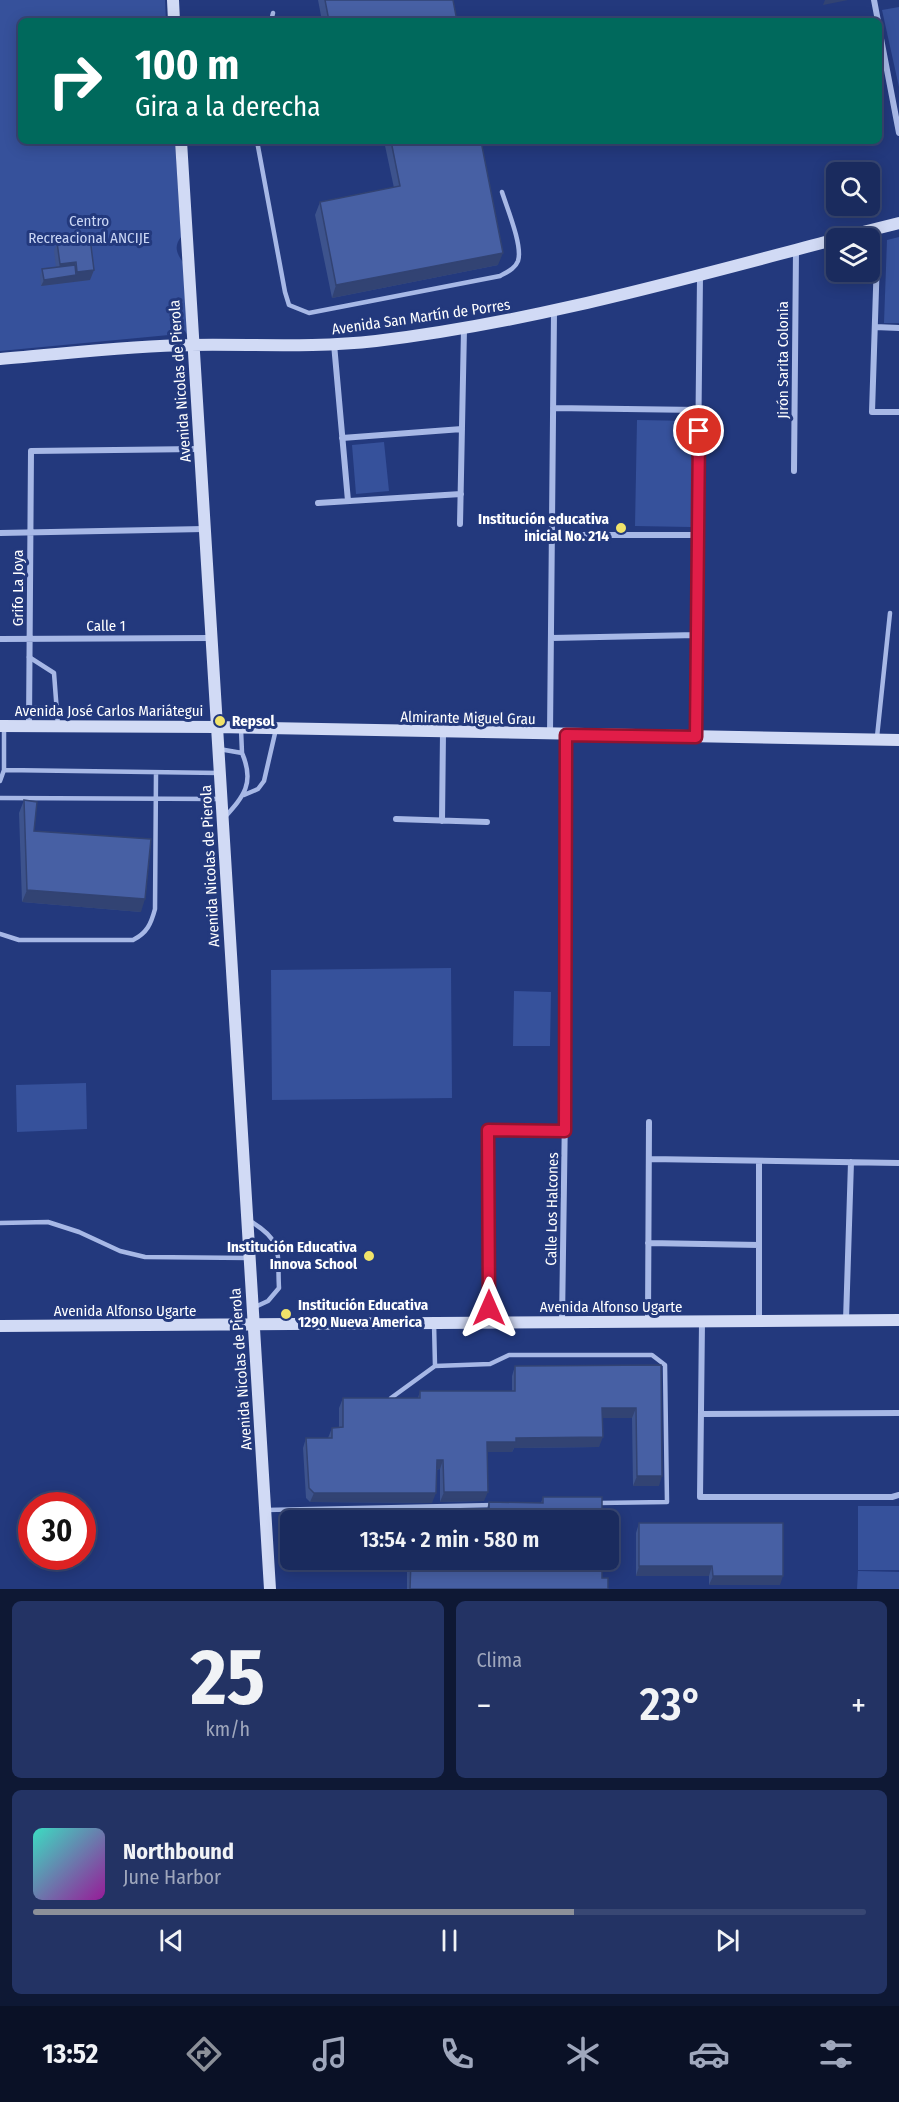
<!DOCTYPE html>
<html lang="es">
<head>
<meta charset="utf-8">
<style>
	body { margin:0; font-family:"Fira Sans Condensed",sans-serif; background:#233364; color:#f1f3f6; height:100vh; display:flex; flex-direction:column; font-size:22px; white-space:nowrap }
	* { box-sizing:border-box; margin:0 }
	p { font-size:20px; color:#9fa7bc }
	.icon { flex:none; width:33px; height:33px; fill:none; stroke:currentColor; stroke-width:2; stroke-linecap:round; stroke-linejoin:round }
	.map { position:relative; height:1589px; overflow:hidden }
	.side { display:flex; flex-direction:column; gap:12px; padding:12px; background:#0e1834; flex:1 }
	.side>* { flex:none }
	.hud { position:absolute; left:18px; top:18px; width:864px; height:126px; border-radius:9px; box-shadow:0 3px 15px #0003,0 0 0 2px #384773; background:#00695c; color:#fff; overflow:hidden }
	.controls { position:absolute; left:826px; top:162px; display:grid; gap:12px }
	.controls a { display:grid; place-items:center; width:54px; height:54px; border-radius:9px; background:#1a2b5e; box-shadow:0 3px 15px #0003,0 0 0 2px #384773; font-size:30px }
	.speed { position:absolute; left:18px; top:1492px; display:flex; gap:12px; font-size:30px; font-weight:700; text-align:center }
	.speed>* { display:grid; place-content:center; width:78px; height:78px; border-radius:50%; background:#1a2b5e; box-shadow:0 3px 15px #0003,0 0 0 2px #384773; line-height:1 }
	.speed .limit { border:9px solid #d22; background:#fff; color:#111 }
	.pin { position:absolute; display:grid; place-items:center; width:51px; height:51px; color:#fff; margin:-26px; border:3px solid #fff; border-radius:50%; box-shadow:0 2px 6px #0007 }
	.me { position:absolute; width:66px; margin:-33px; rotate:0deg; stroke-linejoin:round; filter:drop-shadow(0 0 4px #0008) }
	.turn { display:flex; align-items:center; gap:21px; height:126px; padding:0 18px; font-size:27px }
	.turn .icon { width:78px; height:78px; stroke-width:2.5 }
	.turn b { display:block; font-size:42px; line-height:51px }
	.big { font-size:45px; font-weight:600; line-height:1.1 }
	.side .tile { flex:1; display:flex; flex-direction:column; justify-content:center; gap:9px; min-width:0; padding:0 21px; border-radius:9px; background:#233364 }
	.side .dial { align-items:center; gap:0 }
	.dial b { font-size:78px; line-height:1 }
	.song { display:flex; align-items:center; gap:18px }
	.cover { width:72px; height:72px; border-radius:9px; background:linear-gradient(135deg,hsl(170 70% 55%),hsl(300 70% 35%)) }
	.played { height:6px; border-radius:3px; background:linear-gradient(90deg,#8c9099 65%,#384773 65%) }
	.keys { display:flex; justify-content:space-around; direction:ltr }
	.heat { display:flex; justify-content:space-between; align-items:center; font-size:33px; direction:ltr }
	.side .tiles { flex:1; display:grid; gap:12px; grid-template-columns:1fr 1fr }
	.tile:last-child { grid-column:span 2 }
	.trip { position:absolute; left:280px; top:1510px; width:339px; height:60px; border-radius:9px; background:#1a2b5e; box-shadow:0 3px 15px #0003,0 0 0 2px #384773; font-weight:600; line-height:60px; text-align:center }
	.menu { display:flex; height:96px; justify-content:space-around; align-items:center; background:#0a1126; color:#9fa7bc }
	.menu .icon { width:42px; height:42px }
	.menu .current { color:#8c9099 }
	.menu b { font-size:27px; color:#f1f3f6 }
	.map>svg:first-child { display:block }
	.green { fill:#36519b }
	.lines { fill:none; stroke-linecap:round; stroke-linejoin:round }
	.lane { stroke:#a7b8e6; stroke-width:4.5 }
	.street { stroke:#a7b8e6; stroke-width:6 }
	.secondary { stroke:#d1daf5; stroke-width:12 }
	.wall { fill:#3d538d }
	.shaded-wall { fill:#324373 }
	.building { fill:#4760a4; stroke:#324373; stroke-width:1.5 }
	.route-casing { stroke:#92132f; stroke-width:15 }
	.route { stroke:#e11d48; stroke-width:10 }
	.poi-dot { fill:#f1e36a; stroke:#23397d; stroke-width:2 }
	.labels { text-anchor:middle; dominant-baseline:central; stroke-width:6; stroke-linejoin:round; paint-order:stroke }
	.park-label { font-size:15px; fill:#cad6f5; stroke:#23397d }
	.street-label { font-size:15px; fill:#fff; stroke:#23397d }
	.poi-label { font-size:15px; font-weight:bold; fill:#fff; stroke:#23397d; text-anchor:end }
</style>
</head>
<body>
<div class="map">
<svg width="899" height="1589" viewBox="0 0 899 1589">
	<rect width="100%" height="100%" fill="#23397d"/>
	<path class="green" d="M 0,0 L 165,0 L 166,21 L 21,21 L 21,141 L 175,141 L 181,237 C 174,246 176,253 183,262 L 187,334 L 184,330 L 169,330 L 169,335 L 0,351 Z
		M 899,7 L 899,87 L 882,10 Z
		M 899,237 L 899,323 L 884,323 L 887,240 Z
		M 637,420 L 693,421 L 691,527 L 635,526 Z
		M 384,442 L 389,491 L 356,494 L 352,445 Z
		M 451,968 L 452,1098 L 272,1100 L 271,970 Z
		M 514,991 L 551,992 L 550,1046 L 513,1046 Z
		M 86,1083 L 87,1129 L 17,1132 L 16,1085 Z
		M 858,1506 L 899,1506 L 899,1570 L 858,1570 Z
		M 858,1571 L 899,1572 L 899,1589 L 857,1589 Z"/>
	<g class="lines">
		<path class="lane" d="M 271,21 L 273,13
			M 257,141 L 285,292 L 289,305 L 309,313 L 500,276 C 507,272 515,269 518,261 C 523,246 507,208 502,192
			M 29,657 L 54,673 L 58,726
			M 29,708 L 55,708
			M 241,729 L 242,753
			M 877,737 L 890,613
			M 219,749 L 242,753 C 255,783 244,796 224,818
			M 4,770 L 220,773
			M 0,781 L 4,770 L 4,729
			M 244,795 L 258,789 L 264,781 L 276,729
			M 0,798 L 221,799
			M 0,934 L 19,940 L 133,940 C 147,933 151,924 155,909 L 156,774
			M 250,1221 C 284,1241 277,1253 279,1288 L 268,1301 L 255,1307
			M 0,1223 L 48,1222 L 79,1232 L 120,1251 L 145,1257 L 249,1258
			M 434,1323 L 435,1366
			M 391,1398 L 435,1366 L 490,1364 L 509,1355 L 652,1355 L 665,1365 L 667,1502 L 599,1503
			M 266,1510 L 494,1505
			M 319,1521 L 319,1509"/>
		<path class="street" d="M 874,0 L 878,21
			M 879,28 L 899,133
			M 878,228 L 872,412 L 899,412
			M 875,327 L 899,328
			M 334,344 L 348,501
			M 553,408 L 699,410
			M 342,438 L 462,429
			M 794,471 L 796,250
			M 318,503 L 461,494
			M 460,524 L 464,329
			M 0,533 L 204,529
			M 552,535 L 698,535
			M 551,638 L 697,635
			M 0,639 L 211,638
			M 29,726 L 31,451 L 199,449
			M 550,734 L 554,312
			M 695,737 L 700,277
			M 396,819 L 487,822
			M 442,821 L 443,733
			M 649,1159 L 899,1163
			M 648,1243 L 759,1245
			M 759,1320 L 759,1161
			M 846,1320 L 851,1162
			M 648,1321 L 649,1122
			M 489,1322 L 488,1130 L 565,1131
			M 562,1322 L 567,973 L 566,735
			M 702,1322 L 700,1497 L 892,1497 L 899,1495
			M 701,1414 L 899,1413"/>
		<path class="secondary" d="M 173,0 L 174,21
			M 181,141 L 270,1589
			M 839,238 L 899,223
			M 0,359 C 63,354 127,346 190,345 C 253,344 314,348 376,341 C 534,322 684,279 837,239
			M 0,726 L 217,727 L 899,740
			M 0,1326 L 899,1320"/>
	</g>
	<path class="wall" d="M 318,0 L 453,0 L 457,21 L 322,21 Z
		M 384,141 L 481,141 L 498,265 L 332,298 L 315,215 L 320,202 L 394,188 Z
		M 57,242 L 94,270 L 90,280 L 41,286 L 40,276 L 42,270 L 56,268 L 54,251 Z
		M 24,800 L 34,831 L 141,912 L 22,902 L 19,813 Z
		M 661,1365 L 659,1486 L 633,1486 L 632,1418 L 602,1418 L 599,1447 L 514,1448 L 512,1452 L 487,1452 L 484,1501 L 440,1502 L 440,1469 L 436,1470 L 432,1503 L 310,1502 L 306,1498 L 303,1448 L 306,1438 L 328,1438 L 332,1428 L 339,1427 L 339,1408 L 343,1398 L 418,1398 L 420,1391 L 512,1391 L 512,1376 L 515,1366 Z
		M 543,1497 L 602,1521 L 409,1521 L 411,1517 L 486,1518 L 486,1512 L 489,1502 L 541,1503 Z
		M 329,1509 L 396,1521 L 326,1521 Z
		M 639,1523 L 780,1585 L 709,1585 L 709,1576 L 636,1576 L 636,1533 Z
		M 407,1560 L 602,1560 L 602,1578 L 608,1589 L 407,1589 Z"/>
	<path class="shaded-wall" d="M 825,0 L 848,0 L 823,5 Z
		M 883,112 L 881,118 L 879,119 L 879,113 Z
		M 503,253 L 498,265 L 332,298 L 336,285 Z
		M 76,262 L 72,272 L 57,274 L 60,264 Z
		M 94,270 L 90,280 L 41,286 L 44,280 L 76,275 L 77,272 Z
		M 27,890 L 145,899 L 141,912 L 22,902 Z
		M 602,1408 L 636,1408 L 632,1418 L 599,1418 Z
		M 603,1437 L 599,1447 L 514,1448 L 512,1452 L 484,1452 L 487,1442 L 516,1438 Z
		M 437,1460 L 443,1460 L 440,1469 L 433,1470 Z
		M 637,1476 L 662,1476 L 659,1486 L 633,1486 Z
		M 444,1492 L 488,1492 L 484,1501 L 440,1502 Z
		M 314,1493 L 436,1493 L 432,1503 L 310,1502 Z
		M 639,1566 L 712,1566 L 709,1576 L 636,1576 Z
		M 713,1576 L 783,1576 L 780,1585 L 709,1585 Z"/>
	<path class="building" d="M 325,0 L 453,0 L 457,21 L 329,21 Z
		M 879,88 L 883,112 L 879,113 Z
		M 391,141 L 481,141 L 503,253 L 336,285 L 320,202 L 400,186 Z
		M 90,238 L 94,270 L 77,272 L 76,262 L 60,264 L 57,242 Z
		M 75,265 L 76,275 L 44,280 L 42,269 Z
		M 24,800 L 37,802 L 34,831 L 151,839 L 145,899 L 27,890 Z
		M 661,1365 L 662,1476 L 637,1476 L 636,1408 L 602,1408 L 603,1437 L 516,1438 L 516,1442 L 487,1442 L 488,1492 L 444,1492 L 443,1460 L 437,1460 L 436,1493 L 314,1493 L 309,1488 L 306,1438 L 332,1438 L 332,1428 L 343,1427 L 343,1398 L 420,1398 L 420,1391 L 515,1391 L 515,1366 Z
		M 543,1497 L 602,1497 L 602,1521 L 411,1521 L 411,1517 L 489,1518 L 489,1502 L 543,1503 Z
		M 329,1509 L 395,1509 L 396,1521 L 329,1521 Z
		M 639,1523 L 783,1523 L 783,1576 L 713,1576 L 712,1566 L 639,1566 Z
		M 411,1560 L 602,1560 L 602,1578 L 608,1578 L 608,1589 L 410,1589 Z"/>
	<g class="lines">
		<defs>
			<path id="route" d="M 489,1308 L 488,1130 L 565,1131 L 566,735 L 696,737 L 699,431"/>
		</defs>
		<use href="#route" class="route-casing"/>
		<use href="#route" class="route"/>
	</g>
	<g class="poi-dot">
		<circle cx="621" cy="528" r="6"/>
		<circle cx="220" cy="721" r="6"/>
		<circle cx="369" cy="1256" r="6"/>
		<circle cx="286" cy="1314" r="6"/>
	</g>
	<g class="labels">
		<g class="park-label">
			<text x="89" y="221">Centro<tspan x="89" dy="17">Recreacional ANCIJE</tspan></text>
		</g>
		<g class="street-label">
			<text transform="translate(421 317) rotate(-8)">Avenida San Martín de Porres</text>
			<text transform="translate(783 360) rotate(-90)">Jirón Sarita Colonia</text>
			<text transform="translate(180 381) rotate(-94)">Avenida Nicolas de Pierola</text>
			<text transform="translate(18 588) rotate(-90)">Grifo La Joya</text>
			<text x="106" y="626">Calle 1</text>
			<text x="109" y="711">Avenida José Carlos Mariátegui</text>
			<text transform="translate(468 718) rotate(1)">Almirante Miguel Grau</text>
			<text transform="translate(210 866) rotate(-93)">Avenida Nicolas de Pierola</text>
			<text transform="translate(552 1209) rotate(-89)">Calle Los Halcones</text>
			<text x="611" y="1307">Avenida Alfonso Ugarte</text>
			<text x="125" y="1311">Avenida Alfonso Ugarte</text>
			<text transform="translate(241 1369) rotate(-94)">Avenida Nicolas de Pierola</text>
		</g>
		<g class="poi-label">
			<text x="609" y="519">Institución educativa<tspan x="609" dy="17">inicial No. 214</tspan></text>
			<text x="232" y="721" text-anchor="start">Repsol</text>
			<text x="357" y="1247">Institución Educativa<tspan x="357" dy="17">Innova School</tspan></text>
			<text x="298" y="1305" text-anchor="start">Institución Educativa<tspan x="298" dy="17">1290 Nueva America</tspan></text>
		</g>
	</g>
</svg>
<div class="controls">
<a><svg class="icon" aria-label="search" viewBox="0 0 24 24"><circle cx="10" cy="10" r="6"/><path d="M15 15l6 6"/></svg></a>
<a><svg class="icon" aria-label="layers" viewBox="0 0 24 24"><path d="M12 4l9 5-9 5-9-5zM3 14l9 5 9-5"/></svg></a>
</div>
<div class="speed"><div class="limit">30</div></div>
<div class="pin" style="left:699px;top:431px;background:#d93025"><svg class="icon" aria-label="arrive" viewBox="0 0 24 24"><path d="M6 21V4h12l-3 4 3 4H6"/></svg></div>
<svg class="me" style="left:489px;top:1308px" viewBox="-20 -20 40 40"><path d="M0-17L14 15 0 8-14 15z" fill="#e11d48" stroke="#fff" stroke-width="4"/></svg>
<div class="trip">13:54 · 2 min · 580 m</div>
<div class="hud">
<div class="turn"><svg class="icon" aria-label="right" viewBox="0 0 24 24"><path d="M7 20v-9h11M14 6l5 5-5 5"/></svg><div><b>100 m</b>Gira a la derecha</div></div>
</div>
</div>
<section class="side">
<div class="tiles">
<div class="tile dial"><b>25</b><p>km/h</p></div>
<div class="tile"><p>Clima</p>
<div class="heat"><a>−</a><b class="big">23°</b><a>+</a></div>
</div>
<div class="tile">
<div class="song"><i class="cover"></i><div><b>Northbound</b><p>June Harbor</p></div></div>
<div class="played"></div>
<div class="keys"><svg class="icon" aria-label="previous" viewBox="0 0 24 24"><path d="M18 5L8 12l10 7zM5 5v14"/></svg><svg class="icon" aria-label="pause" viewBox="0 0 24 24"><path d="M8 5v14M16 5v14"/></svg><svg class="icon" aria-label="next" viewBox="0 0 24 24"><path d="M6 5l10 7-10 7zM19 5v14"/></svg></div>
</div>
</div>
</section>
<nav class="menu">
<b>13:52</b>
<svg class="icon current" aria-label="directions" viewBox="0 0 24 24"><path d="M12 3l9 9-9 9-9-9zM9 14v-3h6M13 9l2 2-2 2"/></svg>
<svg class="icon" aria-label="music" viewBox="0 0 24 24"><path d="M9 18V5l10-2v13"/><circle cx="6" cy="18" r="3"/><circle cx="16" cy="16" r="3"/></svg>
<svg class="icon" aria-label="phone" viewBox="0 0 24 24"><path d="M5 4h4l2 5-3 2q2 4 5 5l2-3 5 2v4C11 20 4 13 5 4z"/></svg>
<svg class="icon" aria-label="climate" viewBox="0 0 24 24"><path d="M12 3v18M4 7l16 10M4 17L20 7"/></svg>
<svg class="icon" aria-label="car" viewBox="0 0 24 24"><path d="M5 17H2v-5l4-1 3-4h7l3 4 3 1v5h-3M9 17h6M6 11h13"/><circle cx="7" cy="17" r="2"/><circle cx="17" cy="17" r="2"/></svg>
<svg class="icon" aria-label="filters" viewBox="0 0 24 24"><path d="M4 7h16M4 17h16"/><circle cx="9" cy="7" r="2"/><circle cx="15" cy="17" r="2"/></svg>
</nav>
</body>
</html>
